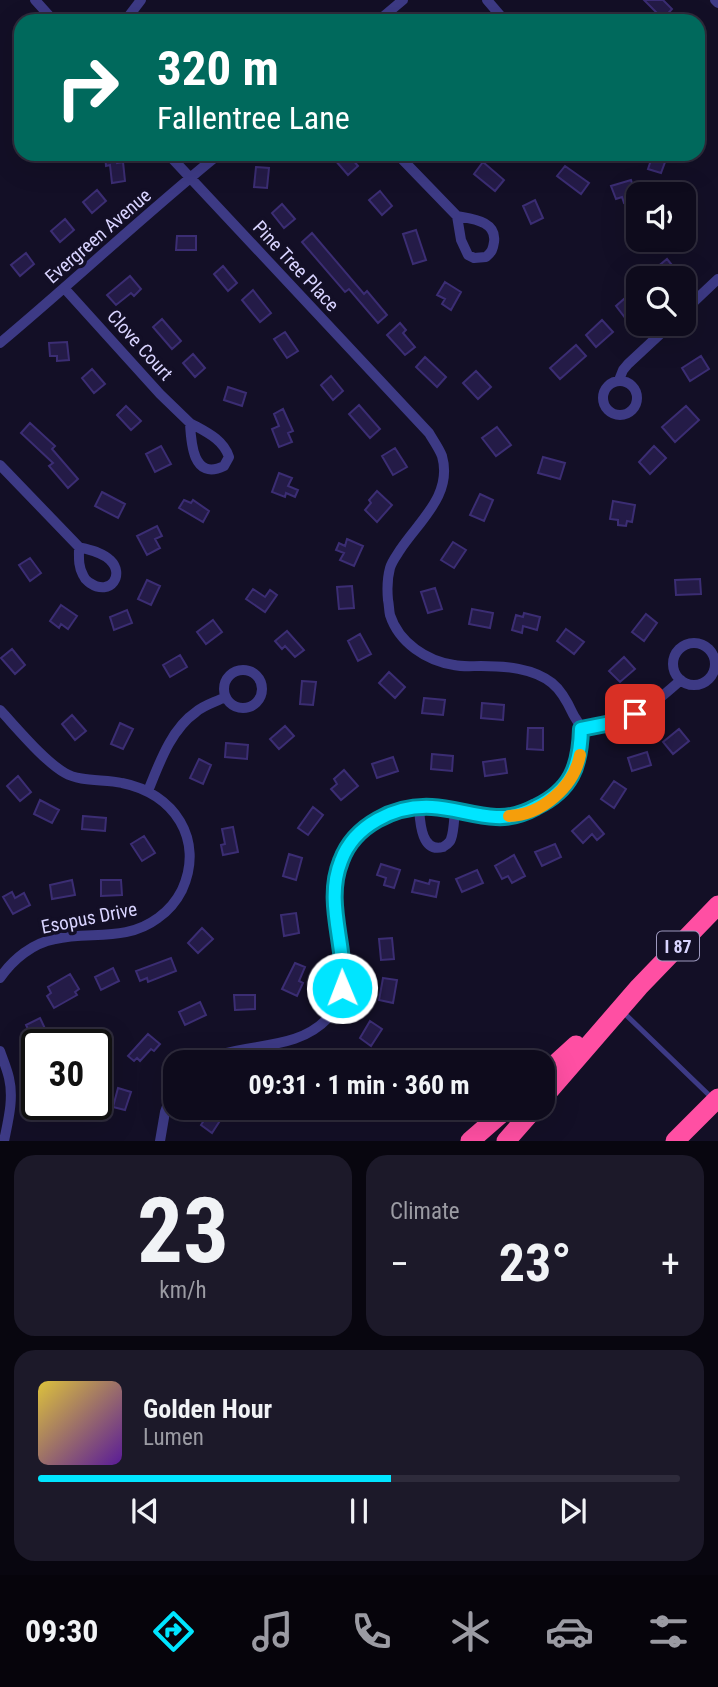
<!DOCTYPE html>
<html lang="en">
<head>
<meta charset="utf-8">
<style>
	body { margin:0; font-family:"Roboto Condensed",sans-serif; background:#1c1929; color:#f1f3f6; height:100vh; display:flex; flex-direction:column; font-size:26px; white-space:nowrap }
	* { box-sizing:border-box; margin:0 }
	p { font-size:23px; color:#9b9ba3 }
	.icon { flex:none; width:38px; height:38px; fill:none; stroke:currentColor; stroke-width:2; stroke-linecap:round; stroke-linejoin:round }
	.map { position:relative; height:1141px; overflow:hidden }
	.side { display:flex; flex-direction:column; gap:14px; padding:14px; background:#08060f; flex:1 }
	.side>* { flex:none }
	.banner { position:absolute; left:14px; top:14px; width:691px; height:147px; border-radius:21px; box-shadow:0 7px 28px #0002,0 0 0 2px #2e2b3b; background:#00695c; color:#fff; overflow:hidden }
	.controls { position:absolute; left:626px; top:182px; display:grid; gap:14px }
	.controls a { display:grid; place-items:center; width:70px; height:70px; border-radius:14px; background:#0e0b1c; box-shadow:0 7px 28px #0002,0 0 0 2px #2e2b3b; font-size:35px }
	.speed { position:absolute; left:21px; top:1029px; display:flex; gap:14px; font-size:35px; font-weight:700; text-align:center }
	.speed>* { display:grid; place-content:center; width:91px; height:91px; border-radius:50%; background:#0e0b1c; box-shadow:0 7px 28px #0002,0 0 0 2px #2e2b3b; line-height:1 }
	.speed .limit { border:4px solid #111; border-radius:10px; background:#fff; color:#111 }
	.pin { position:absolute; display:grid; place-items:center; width:60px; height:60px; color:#fff; margin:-30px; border-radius:14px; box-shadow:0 4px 10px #0006 }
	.me { position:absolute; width:77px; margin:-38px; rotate:359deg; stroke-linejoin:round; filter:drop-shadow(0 0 5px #0008) }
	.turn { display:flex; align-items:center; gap:24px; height:147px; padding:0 28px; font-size:32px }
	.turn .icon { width:91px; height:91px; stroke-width:2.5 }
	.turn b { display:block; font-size:49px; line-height:60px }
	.big { font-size:52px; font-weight:700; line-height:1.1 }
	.side .card { flex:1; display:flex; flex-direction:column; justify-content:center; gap:10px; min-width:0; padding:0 24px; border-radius:21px; background:#1c1929 }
	.side .dial { align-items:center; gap:0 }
	.dial b { font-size:91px; line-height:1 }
	.song { display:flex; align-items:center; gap:21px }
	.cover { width:84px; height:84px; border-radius:10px; background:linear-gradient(135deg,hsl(50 70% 55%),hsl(270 70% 35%)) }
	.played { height:7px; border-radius:4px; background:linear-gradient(90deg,#00e5ff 55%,#2e2b3b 55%) }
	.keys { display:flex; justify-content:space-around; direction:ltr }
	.heat { display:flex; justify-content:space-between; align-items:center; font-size:38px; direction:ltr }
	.side .tiles { flex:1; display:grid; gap:14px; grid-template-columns:1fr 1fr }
	.card:last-child { grid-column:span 2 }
	.trip { position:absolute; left:163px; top:1050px; width:392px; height:70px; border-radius:21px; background:#0e0b1c; box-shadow:0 7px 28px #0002,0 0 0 2px #2e2b3b; font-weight:700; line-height:70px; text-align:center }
	.tabs { display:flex; height:112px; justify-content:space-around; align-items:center; background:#06040b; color:#9b9ba3 }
	.tabs .icon { width:49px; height:49px }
	.tabs .current { color:#00e5ff }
	.tabs b { font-size:32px; color:#f1f3f6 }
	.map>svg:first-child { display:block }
	.building { fill:#241b47; stroke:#3b2d73; stroke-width:2 }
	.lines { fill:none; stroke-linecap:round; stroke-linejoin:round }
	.lane { stroke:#3d3a85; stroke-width:5 }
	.street { stroke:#3d3a85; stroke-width:10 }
	.highway { stroke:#ff4fa3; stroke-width:19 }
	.route-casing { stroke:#0095a6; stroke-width:18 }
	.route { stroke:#00e5ff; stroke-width:12 }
	.slow { stroke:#f59e0b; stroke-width:12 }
	.labels { text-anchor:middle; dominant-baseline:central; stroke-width:7; stroke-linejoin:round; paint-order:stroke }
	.shield { fill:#130f26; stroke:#9e99be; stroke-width:2 }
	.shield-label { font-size:18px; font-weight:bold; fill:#d9d4ff }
	.street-label { font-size:19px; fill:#d9d4ff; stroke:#130f26 }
</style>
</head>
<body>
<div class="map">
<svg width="718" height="1141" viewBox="0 0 718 1141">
	<rect width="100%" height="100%" fill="#130f26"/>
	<path class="building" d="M 644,0 L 663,0 L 672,9 L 663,19 Z
		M 105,154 L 116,154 L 117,163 L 123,162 L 125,181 L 112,183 L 110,165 L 106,166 Z
		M 342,154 L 348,154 L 358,166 L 348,175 L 335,160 Z
		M 653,154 L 668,154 L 661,173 L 648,169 Z
		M 483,162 L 504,180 L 495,191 L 474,174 Z
		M 565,166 L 589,183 L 581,194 L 557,176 Z
		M 256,167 L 269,168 L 267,188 L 254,187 Z
		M 631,180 L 637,198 L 624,203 L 622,197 L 616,199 L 611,186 Z
		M 97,190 L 106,201 L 92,213 L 83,202 Z
		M 380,191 L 392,206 L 382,215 L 369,200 Z
		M 535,200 L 543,218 L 531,224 L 523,206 Z
		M 282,204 L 295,219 L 284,228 L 272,213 Z
		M 65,219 L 74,230 L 60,242 L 51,231 Z
		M 416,230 L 426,260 L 413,264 L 403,234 Z
		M 312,233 L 364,294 L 367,291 L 387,315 L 378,323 L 349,289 L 345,292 L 302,242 Z
		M 177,236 L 196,236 L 196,250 L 176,250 Z
		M 26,253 L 34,264 L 20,276 L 11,265 Z
		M 667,259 L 676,270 L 667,278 L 654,278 L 650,273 Z
		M 223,266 L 237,283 L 228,291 L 214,274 Z
		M 130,276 L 141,289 L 134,296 L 131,293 L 116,305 L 107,295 Z
		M 445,282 L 461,292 L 451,310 L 442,304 L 445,299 L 437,295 Z
		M 253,290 L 271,313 L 260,322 L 242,300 Z
		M 632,292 L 639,300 L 639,308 L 626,319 L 616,306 Z
		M 162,319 L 181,341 L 172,349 L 153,327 Z
		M 602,320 L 613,332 L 596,347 L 586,335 Z
		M 400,323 L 406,330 L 403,333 L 415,347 L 405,355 L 387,335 Z
		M 285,332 L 298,351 L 287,358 L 274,339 Z
		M 67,342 L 69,360 L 57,361 L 57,356 L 50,356 L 49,343 Z
		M 576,345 L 586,356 L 560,379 L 550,368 Z
		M 193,354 L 205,368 L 195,377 L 183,363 Z
		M 701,356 L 709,369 L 690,381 L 682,368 Z
		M 425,357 L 446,377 L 437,387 L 416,367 Z
		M 92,369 L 105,384 L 94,393 L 82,378 Z
		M 476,371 L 491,387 L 478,399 L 463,383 Z
		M 331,376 L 343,391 L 333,400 L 321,385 Z
		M 228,387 L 246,393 L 242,406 L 224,400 Z
		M 359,405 L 380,429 L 370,438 L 349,414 Z
		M 126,406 L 141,421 L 131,430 L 117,415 Z
		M 686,406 L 699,420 L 675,442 L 662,427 Z
		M 283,409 L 293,431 L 288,433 L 292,442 L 279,447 L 272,429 L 279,426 L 274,414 Z
		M 30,423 L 55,446 L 52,449 L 78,479 L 68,488 L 49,466 L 53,463 L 21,433 Z
		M 497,427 L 511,445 L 496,456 L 482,438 Z
		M 161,446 L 171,464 L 155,472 L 146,454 Z
		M 654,446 L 666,458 L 650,474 L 639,462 Z
		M 395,448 L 407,467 L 393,475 L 382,456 Z
		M 543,457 L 565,463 L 560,479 L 538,473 Z
		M 279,473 L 292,478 L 288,486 L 298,490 L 295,497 L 286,493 L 285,497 L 272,492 Z
		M 377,491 L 392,505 L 377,522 L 365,510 L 371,503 L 369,500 Z
		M 102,492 L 125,504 L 118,518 L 95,506 Z
		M 480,494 L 493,500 L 484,521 L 470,515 Z
		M 184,500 L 191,503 L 193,500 L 209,511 L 203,522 L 179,508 Z
		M 613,501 L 635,505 L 632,522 L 627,521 L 626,526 L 618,525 L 618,520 L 610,519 Z
		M 157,526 L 162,536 L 155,539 L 160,548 L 147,555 L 137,536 Z
		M 347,539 L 363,546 L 354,566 L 340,560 L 344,553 L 336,550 L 339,543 L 345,546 Z
		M 453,542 L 466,550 L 454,568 L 441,560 Z
		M 30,558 L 41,573 L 30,581 L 19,565 Z
		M 700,579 L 701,594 L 676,595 L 675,580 Z
		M 147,580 L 160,586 L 151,605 L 138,599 Z
		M 352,586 L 354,608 L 339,609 L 337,587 Z
		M 435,588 L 442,609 L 428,613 L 421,592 Z
		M 253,589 L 265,597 L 270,590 L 277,595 L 265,612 L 246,599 Z
		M 61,605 L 77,616 L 68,629 L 61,624 L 59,628 L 50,621 Z
		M 472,609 L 493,613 L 490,628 L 469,624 Z
		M 127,610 L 132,623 L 114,630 L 110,617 Z
		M 524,613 L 540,617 L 537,630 L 523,626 L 522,633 L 512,630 L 516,615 L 523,617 Z
		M 646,614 L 657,623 L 644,641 L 632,632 Z
		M 213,620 L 222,632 L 206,644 L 197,632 Z
		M 566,629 L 584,642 L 574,654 L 557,641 Z
		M 287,631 L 304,650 L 295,657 L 285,646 L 282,649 L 275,641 Z
		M 360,634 L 371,654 L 358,661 L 348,641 Z
		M 12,649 L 25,665 L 15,674 L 1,658 Z
		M 180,655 L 187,667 L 170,677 L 163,665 Z
		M 624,657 L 635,669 L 620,682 L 609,671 Z
		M 389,672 L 405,687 L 395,698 L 379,683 Z
		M 302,681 L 316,682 L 313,705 L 300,704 Z
		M 424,698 L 445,700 L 443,715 L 422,713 Z
		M 482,703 L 504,705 L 503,720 L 481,718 Z
		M 72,715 L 86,731 L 75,740 L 62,724 Z
		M 120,723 L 133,729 L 123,749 L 111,744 Z
		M 285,726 L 294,736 L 279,749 L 270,739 Z
		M 528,728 L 543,728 L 543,750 L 527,749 Z
		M 679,729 L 689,741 L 673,754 L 663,742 Z
		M 226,743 L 248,745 L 247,759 L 225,757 Z
		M 647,752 L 651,765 L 632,771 L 628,758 Z
		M 432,754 L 453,756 L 452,771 L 431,769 Z
		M 393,757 L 398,771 L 377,778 L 372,764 Z
		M 199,759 L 211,765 L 203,784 L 190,778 Z
		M 505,759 L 507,773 L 485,776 L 483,762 Z
		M 344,770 L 358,786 L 341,800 L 331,789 L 337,784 L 334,779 Z
		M 18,776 L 31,792 L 20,801 L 7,786 Z
		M 614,781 L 626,789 L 614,808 L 601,799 Z
		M 40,800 L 59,810 L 52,823 L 34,814 Z
		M 313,807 L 323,815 L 308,835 L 298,828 Z
		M 83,816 L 106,818 L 105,831 L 82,829 Z
		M 589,816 L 604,834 L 597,840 L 592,834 L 583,843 L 572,831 Z
		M 233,827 L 238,852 L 223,855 L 221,845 L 225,844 L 222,829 Z
		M 144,836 L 155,853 L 142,861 L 131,844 Z
		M 555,844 L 561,857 L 542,866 L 535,852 Z
		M 289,854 L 302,858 L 296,880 L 283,876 Z
		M 514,855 L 525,876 L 512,883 L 508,876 L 502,879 L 495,866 Z
		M 381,864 L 400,870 L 394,888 L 384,885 L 386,878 L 377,875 Z
		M 477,870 L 483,883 L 462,892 L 456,879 Z
		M 72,880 L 75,895 L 52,899 L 50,885 Z
		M 101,880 L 121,880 L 122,895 L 101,896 Z
		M 415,880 L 429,884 L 430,880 L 439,882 L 436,897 L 412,892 Z
		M 12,892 L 15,898 L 24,893 L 30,905 L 13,914 L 3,897 Z
		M 296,913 L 299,933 L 284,936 L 281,915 Z
		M 202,928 L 213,939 L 198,953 L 188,943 Z
		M 392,938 L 394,959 L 381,960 L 379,939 Z
		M 171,958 L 176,971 L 148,982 L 147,978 L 140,981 L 136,971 Z
		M 295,963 L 305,967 L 299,981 L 303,983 L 297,996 L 282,989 Z
		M 113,968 L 119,981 L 101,990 L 95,977 Z
		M 70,974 L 79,989 L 75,992 L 77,995 L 54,1008 L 47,996 L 51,993 L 48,987 Z
		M 383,978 L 397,980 L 393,1003 L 379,1000 Z
		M 234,995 L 255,995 L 255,1009 L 235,1010 Z
		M 200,1002 L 206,1015 L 185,1025 L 179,1012 Z
		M 40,1018 L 49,1037 L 35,1044 L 26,1025 Z
		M 370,1021 L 382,1029 L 371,1046 L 360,1038 Z
		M 148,1034 L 160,1044 L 154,1051 L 151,1049 L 140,1061 L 137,1058 L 134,1061 L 128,1056 Z
		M 118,1088 L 131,1092 L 125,1110 L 113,1107 Z
		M 212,1108 L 223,1116 L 212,1133 L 201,1125 Z"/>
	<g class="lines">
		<path class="lane" d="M 623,1012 L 711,1097"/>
		<path class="street" d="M 35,0 L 54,21
			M 487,0 L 505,21
			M 715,0 L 718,3
			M 125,21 L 141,0
			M 378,21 L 403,0
			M 168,154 L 429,433 C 433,440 439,448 442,456 C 453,495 419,521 400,550 C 397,555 392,561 390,568 C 387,579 387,589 388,600 C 389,604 389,611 390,615 C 399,643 427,661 454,665 C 463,667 472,666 481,666 C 505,666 533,668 552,683 C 562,691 568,703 573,714 C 575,718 579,723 581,728 C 585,743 578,761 572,774 C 567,787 556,798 543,804 C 536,808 527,814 519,816 C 489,822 459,807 429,807 C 413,807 398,811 383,817 C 373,822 365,829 357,836 C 302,889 371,970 328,1018 C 299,1049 256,1043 219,1055 C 212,1057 205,1058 199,1062
			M 397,154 L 457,216
			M 457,216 C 472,219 497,221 494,242 C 493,249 492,252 486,257 L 474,258 L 468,255 L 461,240 Z
			M 65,289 L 160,394 L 190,423
			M 684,311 L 718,279
			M 0,343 C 74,281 144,215 219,154
			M 619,380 L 623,370 L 628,364 L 671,324
			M603 398a17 17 0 1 1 34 0a17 17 0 1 1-34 0Z
			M 190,423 C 206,432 223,439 229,457 L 224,466 C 193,481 191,443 190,423 Z
			M 0,465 L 79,547
			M 79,547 C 89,550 102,552 110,560 C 125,574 111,597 90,583 C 86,580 85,580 83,575 C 78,566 79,557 79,547 Z
			M673 664a21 21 0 1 1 42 0a21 21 0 1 1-42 0Z
			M224 689a19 19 0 1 1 38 0a19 19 0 1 1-38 0Z
			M 0,710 C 17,728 44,761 65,773 C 80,782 105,779 122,783 C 174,793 205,840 182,890 C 176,902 168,911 158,918 C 126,942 91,931 55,939 C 33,943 13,959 0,978
			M 581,729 C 607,724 634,718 655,702 C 664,695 673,687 681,680
			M 148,791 C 159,764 171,729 196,712 C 204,705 216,702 225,697
			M 419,808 C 420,821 421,853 443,847 C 446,845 450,843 451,839 C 454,831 454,819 455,810
			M 0,1051 C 3,1060 7,1069 9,1078 C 14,1099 8,1121 4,1141
			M 160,1141 L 165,1112 L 175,1085"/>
		<path class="highway" d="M 542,1076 L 576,1045
			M 542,1099 L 639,987 L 718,905
			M 470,1141 L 508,1108
			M 506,1141 L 535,1108
			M 675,1141 L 718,1098"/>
	</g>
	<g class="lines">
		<defs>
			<path id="route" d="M 342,988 C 347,946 324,903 341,861 C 354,825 395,805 432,807 C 453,808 474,816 496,817 C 511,818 523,814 536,807 C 571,790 580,767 581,729 L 611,723 L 635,714"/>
		</defs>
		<use href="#route" class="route-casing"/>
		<use href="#route" class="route"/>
		<path class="slow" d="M 509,816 C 541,815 574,787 580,755"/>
	</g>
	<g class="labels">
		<rect class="shield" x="657" y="931.5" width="42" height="29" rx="5"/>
		<g class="shield-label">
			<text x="678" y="946">I 87</text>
		</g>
		<g class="street-label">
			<text transform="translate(98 236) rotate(-41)">Evergreen Avenue</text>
			<text transform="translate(296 266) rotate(47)">Pine Tree Place</text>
			<text transform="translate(140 345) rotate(48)">Clove Court</text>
			<text transform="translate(89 918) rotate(-11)">Esopus Drive</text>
		</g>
	</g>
</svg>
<div class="controls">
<a><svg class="icon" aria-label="sound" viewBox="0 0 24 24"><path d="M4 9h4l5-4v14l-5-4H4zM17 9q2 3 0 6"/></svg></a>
<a><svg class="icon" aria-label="search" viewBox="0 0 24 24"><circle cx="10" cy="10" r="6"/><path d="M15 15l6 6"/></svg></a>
</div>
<div class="speed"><div class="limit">30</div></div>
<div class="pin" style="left:635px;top:714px;background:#d93025"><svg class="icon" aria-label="arrive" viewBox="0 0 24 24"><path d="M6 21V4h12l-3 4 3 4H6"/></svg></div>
<svg class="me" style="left:342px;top:988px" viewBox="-20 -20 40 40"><circle r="17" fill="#00e5ff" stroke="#fff" stroke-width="3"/><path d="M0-11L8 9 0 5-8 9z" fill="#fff"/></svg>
<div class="trip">09:31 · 1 min · 360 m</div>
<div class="banner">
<div class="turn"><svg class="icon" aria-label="right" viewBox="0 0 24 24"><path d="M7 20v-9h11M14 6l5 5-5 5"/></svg><div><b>320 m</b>Fallentree Lane</div></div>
</div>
</div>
<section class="side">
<div class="tiles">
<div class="card dial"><b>23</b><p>km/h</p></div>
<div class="card"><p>Climate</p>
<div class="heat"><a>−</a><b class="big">23°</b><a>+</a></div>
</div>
<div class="card">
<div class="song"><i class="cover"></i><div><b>Golden Hour</b><p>Lumen</p></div></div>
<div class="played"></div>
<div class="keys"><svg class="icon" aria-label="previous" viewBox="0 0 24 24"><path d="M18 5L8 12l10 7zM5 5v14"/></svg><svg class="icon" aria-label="pause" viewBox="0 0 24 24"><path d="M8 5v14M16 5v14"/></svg><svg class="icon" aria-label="next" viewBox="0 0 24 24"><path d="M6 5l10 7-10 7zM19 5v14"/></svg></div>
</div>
</div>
</section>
<nav class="tabs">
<b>09:30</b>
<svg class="icon current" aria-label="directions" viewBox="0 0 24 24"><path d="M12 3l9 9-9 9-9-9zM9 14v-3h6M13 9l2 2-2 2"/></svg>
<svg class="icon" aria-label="music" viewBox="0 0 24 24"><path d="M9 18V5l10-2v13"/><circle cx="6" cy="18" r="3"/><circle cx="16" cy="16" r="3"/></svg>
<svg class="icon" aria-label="phone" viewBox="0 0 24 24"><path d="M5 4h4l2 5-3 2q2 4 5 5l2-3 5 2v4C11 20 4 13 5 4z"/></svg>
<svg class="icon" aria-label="climate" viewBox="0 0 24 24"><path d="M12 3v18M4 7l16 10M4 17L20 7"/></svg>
<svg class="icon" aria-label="car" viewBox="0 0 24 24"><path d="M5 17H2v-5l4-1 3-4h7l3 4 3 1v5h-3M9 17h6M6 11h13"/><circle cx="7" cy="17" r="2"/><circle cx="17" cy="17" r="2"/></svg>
<svg class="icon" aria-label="filters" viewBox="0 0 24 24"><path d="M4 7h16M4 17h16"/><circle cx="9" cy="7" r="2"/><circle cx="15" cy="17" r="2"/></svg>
</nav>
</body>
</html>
